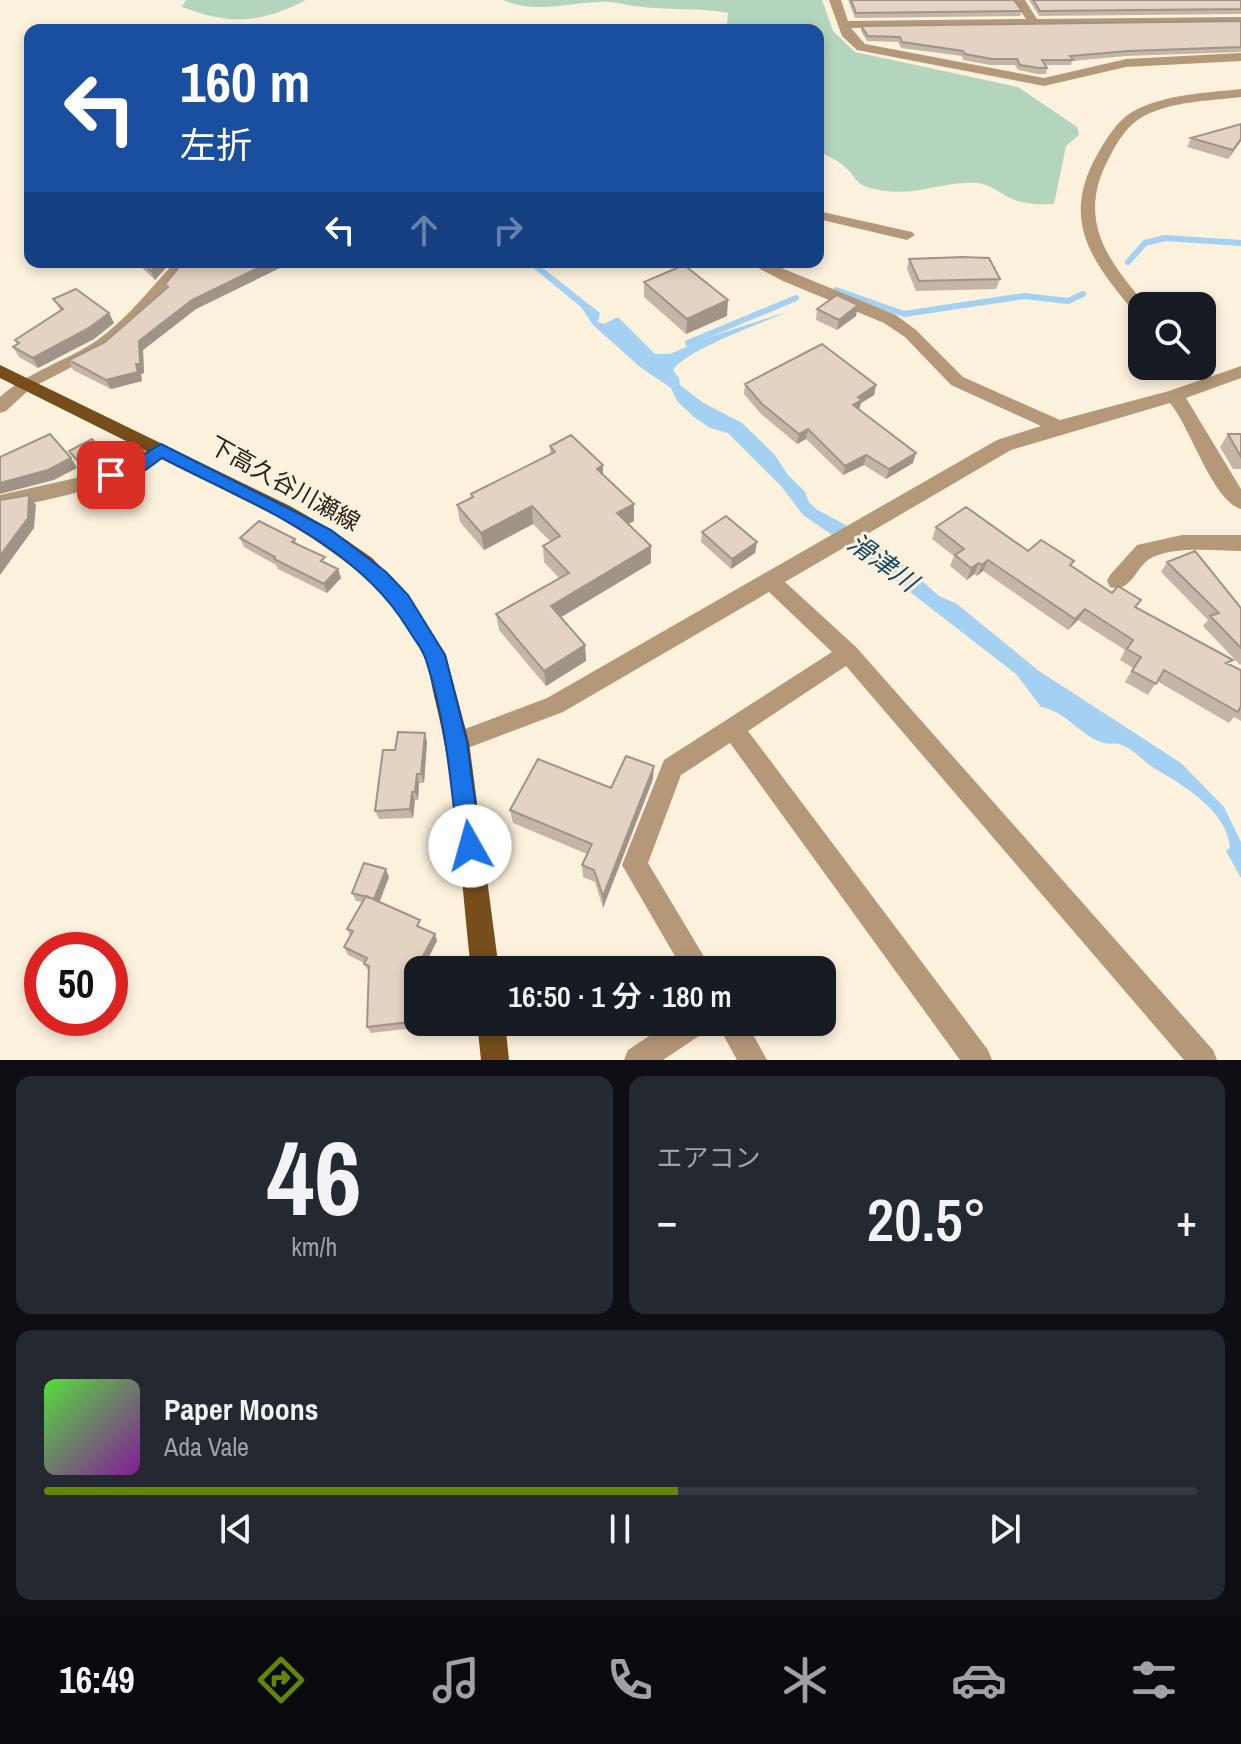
<!DOCTYPE html>
<html lang="ja">
<head>
<meta charset="utf-8">
<style>
	body { margin:0; font-family:"Archivo Narrow","Noto Sans JP",sans-serif; background:#242831; color:#f1f3f6; height:100vh; display:flex; flex-direction:column; font-size:30px; white-space:nowrap }
	* { box-sizing:border-box; margin:0 }
	p { font-size:26px; color:#9ea1a6 }
	.icon { flex:none; width:44px; height:44px; fill:none; stroke:currentColor; stroke-width:2; stroke-linecap:round; stroke-linejoin:round }
	.map { position:relative; height:1060px; overflow:hidden }
	.drawer { display:flex; flex-direction:column; gap:16px; padding:16px; background:#0d0f14; flex:1 }
	.drawer>* { flex:none }
	.banner { position:absolute; left:24px; top:24px; width:800px; height:244px; border-radius:16px; box-shadow:0 4px 12px #0003; background:#1a4fa0; color:#fff; overflow:hidden }
	.tools { position:absolute; left:1128px; top:292px; display:grid; gap:16px }
	.tools a { display:grid; place-items:center; width:88px; height:88px; border-radius:16px; background:#171b24; box-shadow:0 4px 12px #0003; font-size:40px }
	.speed { position:absolute; left:24px; top:932px; display:flex; gap:16px; font-size:40px; font-weight:700; text-align:center }
	.speed>* { display:grid; place-content:center; width:104px; height:104px; border-radius:50%; background:#171b24; box-shadow:0 4px 12px #0003; line-height:1 }
	.speed .limit { border:12px solid #d22; background:#fff; color:#111 }
	.pin { position:absolute; display:grid; place-items:center; width:68px; height:68px; color:#fff; margin:-34px; border-radius:16px; box-shadow:0 4px 12px #0006 }
	.me { position:absolute; width:88px; margin:-44px; rotate:353deg; stroke-linejoin:round; filter:drop-shadow(0 0 6px #0008) }
	.turn { display:flex; align-items:center; gap:28px; height:168px; padding:0 24px; font-size:36px }
	.turn .icon { width:104px; height:104px; stroke-width:2.5 }
	.turn b { display:block; font-size:56px; line-height:68px }
	.lanes { display:flex; align-items:center; height:76px; padding:0 24px; background:#0003; justify-content:center; gap:40px; direction:ltr }
	.lanes .off { opacity:.35 }
	.big { font-size:60px; font-weight:600; line-height:1.1 }
	.drawer .tile { flex:1; display:flex; flex-direction:column; justify-content:center; gap:12px; min-width:0; padding:0 28px; border-radius:16px; background:#242831 }
	.drawer .dial { align-items:center; gap:0 }
	.dial b { font-size:104px; line-height:1 }
	.song { display:flex; align-items:center; gap:24px }
	.cover { width:96px; height:96px; border-radius:12px; background:linear-gradient(135deg,hsl(110 70% 55%),hsl(290 70% 35%)) }
	.played { height:8px; border-radius:4px; background:linear-gradient(90deg,#638607 55%,#363941 55%) }
	.keys { display:flex; justify-content:space-around; direction:ltr }
	.heat { display:flex; justify-content:space-between; align-items:center; font-size:44px; direction:ltr }
	.drawer .tiles { flex:1; display:grid; gap:16px; grid-template-columns:1fr 1fr }
	.tile:last-child { grid-column:span 2 }
	.trip { position:absolute; left:404px; top:956px; width:432px; height:80px; border-radius:16px; background:#171b24; box-shadow:0 4px 12px #0003; font-weight:600; line-height:80px; text-align:center }
	.tab-bar { display:flex; height:128px; justify-content:space-around; align-items:center; background:#090b0e; color:#9ea1a6 }
	.tab-bar .icon { width:56px; height:56px }
	.tab-bar .current { color:#638607 }
	.tab-bar b { font-size:36px; color:#f1f3f6 }
	.map>svg:first-child { display:block }
	.green { fill:#b3d4bd }
	.water { fill:#a4d0f2 }
	.lines { fill:none; stroke-linecap:round; stroke-linejoin:round }
	.stream { stroke:#a4d0f2; stroke-width:6 }
	.minor { fill:#b59878; fill-rule:evenodd }
	.major { fill:#774e1b; fill-rule:evenodd }
	.wall { fill:#c4b5a7 }
	.shaded-wall { fill:#a09388 }
	.building { fill:#e4d2c2; stroke:#a09388; stroke-width:2 }
	.route { fill:#1a73e8; stroke:#114b97; stroke-width:2 }
	.labels { text-anchor:middle; dominant-baseline:central; stroke-width:6; stroke-linejoin:round; paint-order:stroke }
	.street-label { font-size:24px; fill:#28241d; stroke:#fcf1dc }
	.water-label { font-size:26px; font-style:italic; fill:#124666; stroke:#fcf1dc }
</style>
</head>
<body>
<div class="map">
<svg width="1241" height="1060" viewBox="0 0 1241 1060">
	<rect width="100%" height="100%" fill="#fcf1dc"/>
	<path class="green" d="M 186,0 L 306,0 C 259,24 230,25 182,7 Z
		M 503,0 L 822,0 L 833,31 L 855,52 L 1018,87 L 1077,127 L 1079,135 L 1066,146 L 1054,204 C 1038,205 1020,204 1006,196 C 996,190 990,185 978,183 C 938,180 912,201 867,187 C 855,183 854,174 845,167 C 838,160 827,156 818,151 L 818,30 L 735,30 L 727,25 L 728,13 C 698,7 667,11 636,6 C 624,5 613,1 600,2 C 565,3 537,14 503,0 Z"/>
	<path class="water" d="M 526,262 L 535,262 L 600,313 L 598,322 L 604,324 L 618,317 L 655,354 L 670,354 L 707,338 L 786,312 C 761,324 685,350 673,370 L 679,378 L 680,385 L 702,402 L 742,423 L 774,454 L 788,475 L 805,492 L 809,502 L 816,509 L 851,528 L 908,568 L 939,596 L 957,604 L 1039,671 L 1181,763 L 1224,807 L 1241,842 L 1241,878 L 1226,851 L 1230,847 C 1226,808 1180,784 1151,766 C 1141,759 1134,750 1122,745 C 1115,742 1110,745 1104,743 C 1080,736 1066,711 1041,707 L 1016,674 L 870,561 L 803,515 L 781,486 L 728,433 L 710,428 L 694,417 L 677,401 L 671,388 L 640,367 L 593,325 L 581,307 Z"/>
	<g class="lines">
		<path class="stream" d="M 1128,262 L 1145,243 L 1165,238 L 1241,243
			M 836,290 L 904,314 L 1024,296 L 1068,301 L 1083,294
			M 688,343 L 796,298"/>
		<path class="minor" d="M 829,0 L 841,0 L 848,21 L 1026,19 L 1013,0 L 1025,0 L 1037,19 L 1241,17 L 1241,23 L 851,28 L 865,44 L 1044,78 L 1126,59 L 1241,53 L 1241,61 L 1126,67 L 1044,86 L 857,50 L 842,36 Z
			M 1241,89 L 1241,97 C 1209,101 1173,101 1144,116 C 1128,124 1117,142 1109,158 C 1076,219 1107,260 1147,306 L 1142,306 L 1142,315 L 1136,314 C 1092,262 1060,221 1097,155 C 1106,139 1117,121 1132,112 C 1164,94 1206,93 1241,89 Z
			M 818,211 L 912,232 L 915,235 L 907,240 L 818,219 Z
			M 175,262 L 191,262 L 146,315 L 107,349 L 31,388 L 6,411 L 0,413 L 0,397 C 29,371 65,362 96,341 C 126,320 150,289 175,262 Z
			M 747,262 L 767,262 L 896,315 L 916,330 L 963,377 L 1060,420 L 1169,391 L 1241,366 L 1241,378 L 1186,398 L 1241,489 L 1241,509 C 1212,500 1191,428 1170,403 L 1011,450 L 785,582 L 856,647 L 1213,1050 L 1217,1060 L 1184,1060 L 846,666 L 748,731 L 988,1050 L 992,1060 L 960,1060 L 730,743 L 681,775 L 648,863 L 712,970 L 683,970 L 622,865 L 664,760 L 832,652 L 769,592 L 563,712 L 457,752 L 449,749 L 445,742 L 449,735 L 547,698 L 997,440 L 1041,426 L 951,385 L 905,337 L 884,323 L 783,281 Z
			M 161,443 L 170,450 L 168,455 C 116,487 59,498 0,509 L 0,495 L 98,473 Z
			M 1182,535 L 1241,535 L 1241,551 C 1213,551 1179,546 1153,557 C 1136,564 1132,594 1110,587 L 1107,581 L 1110,575 L 1137,545 Z
			M 670,1022 L 709,1022 L 705,1032 L 663,1060 L 624,1060 L 628,1050 Z
			M 716,1022 L 746,1022 L 767,1060 L 737,1060 Z"/>
		<path class="major" d="M 0,365 L 290,506 L 332,530 L 372,558 L 408,595 L 446,655 L 469,742 L 499,970 L 471,970 C 461,882 457,790 436,704 C 432,689 430,671 424,656 C 395,591 335,551 276,516 L 0,378 Z
			M 477,1022 L 505,1022 L 509,1060 L 481,1060 Z"/>
	</g>
	<path class="wall" d="M 848,0 L 1014,0 L 1022,11 L 1020,16 L 855,18 Z
		M 1029,0 L 1241,0 L 1241,14 L 1039,16 Z
		M 1241,21 L 1241,52 L 1126,56 L 1072,61 L 1071,65 L 1046,65 L 1047,68 L 1046,74 L 1038,74 L 1018,70 L 1015,65 L 990,65 L 963,60 L 962,56 L 901,48 L 898,42 L 867,41 L 861,31 L 861,26 Z
		M 1191,138 L 1241,141 L 1228,159 L 1187,147 Z
		M 909,259 L 1000,279 L 996,289 L 916,291 L 907,269 Z
		M 136,262 L 171,262 L 155,280 Z
		M 183,262 L 292,262 L 196,309 L 143,350 L 144,373 L 141,374 L 142,381 L 111,389 L 73,370 L 69,360 L 105,342 L 167,288 L 165,284 Z
		M 644,282 L 727,316 L 686,334 L 644,297 Z
		M 53,299 L 109,313 L 114,323 L 94,339 L 38,368 L 19,357 L 13,347 L 17,344 L 15,340 L 61,311 Z
		M 858,305 L 856,316 L 837,330 L 816,320 L 817,309 Z
		M 745,384 L 876,385 L 874,395 L 861,403 L 859,410 L 913,463 L 886,479 L 864,465 L 843,475 L 806,439 L 797,444 L 761,414 L 744,394 Z
		M 1228,434 L 1241,434 L 1241,469 L 1233,469 L 1220,447 Z
		M 550,446 L 603,475 L 634,521 L 628,524 L 651,546 L 651,563 L 561,617 L 585,645 L 586,661 L 546,686 L 499,630 L 496,614 L 559,578 L 544,562 L 543,546 L 550,541 L 533,524 L 484,550 L 460,522 L 457,505 L 471,498 L 471,494 L 550,454 Z
		M 936,527 L 1028,551 L 1071,566 L 1136,608 L 1229,664 L 1241,670 L 1241,721 L 1234,717 L 1229,723 L 1157,681 L 1148,695 L 1125,682 L 1133,668 L 1120,660 L 1125,650 L 1078,620 L 1068,630 L 983,571 L 977,576 L 974,574 L 967,580 L 950,566 L 954,556 L 932,539 Z
		M 702,532 L 757,542 L 755,553 L 731,569 L 701,542 Z
		M 240,538 L 295,539 L 297,544 L 328,564 L 338,569 L 341,578 L 327,593 L 278,569 L 276,565 L 244,547 Z
		M 1167,562 L 1241,608 L 1241,664 L 1240,665 L 1203,626 L 1208,620 L 1161,572 Z
		M 427,742 L 424,783 L 419,783 L 418,800 L 415,800 L 413,818 L 379,819 L 375,811 L 395,750 Z
		M 653,779 L 603,908 L 595,882 L 583,877 L 582,865 L 587,854 L 513,823 L 510,810 Z
		M 389,877 L 379,902 L 423,929 L 435,934 L 437,941 L 422,970 L 418,970 L 418,977 L 413,986 L 418,985 L 418,1022 L 424,1022 L 424,1027 L 371,1033 L 367,1027 L 369,972 L 364,964 L 364,963 L 348,955 L 344,947 L 350,935 L 347,929 L 363,902 L 356,901 L 352,893 Z"/>
	<path class="shaded-wall" d="M 1241,139 L 1241,141 L 1228,159 L 1233,150 Z
		M 159,262 L 171,262 L 155,280 L 151,271 Z
		M 270,262 L 292,262 L 196,309 L 143,350 L 144,373 L 141,374 L 142,381 L 111,389 L 106,380 L 136,364 L 139,341 L 192,300 Z
		M 728,300 L 727,316 L 686,334 L 687,319 Z
		M 858,305 L 856,316 L 837,330 L 839,320 Z
		M 109,313 L 114,323 L 94,339 L 38,368 L 33,358 Z
		M 876,385 L 874,395 L 861,403 L 859,409 L 853,405 L 858,397 Z
		M 808,429 L 806,439 L 797,444 L 799,434 Z
		M 916,453 L 913,463 L 886,479 L 889,469 Z
		M 105,454 L 108,459 L 85,471 L 82,466 Z
		M 866,455 L 864,465 L 843,475 L 845,466 Z
		M 71,458 L 77,468 L 54,480 L 0,494 L 0,483 Z
		M 603,465 L 603,482 L 597,469 Z
		M 29,495 L 36,505 L 34,528 L 0,575 L 0,556 Z
		M 634,504 L 634,521 L 617,530 L 617,513 Z
		M 532,506 L 533,524 L 484,550 L 481,533 Z
		M 757,542 L 755,553 L 731,569 L 732,559 Z
		M 651,546 L 651,563 L 553,622 L 551,606 Z
		M 988,560 L 983,571 L 977,576 L 982,565 Z
		M 979,563 L 974,574 L 967,580 L 971,568 Z
		M 338,569 L 341,578 L 327,593 L 324,584 Z
		M 1085,609 L 1078,620 L 1068,630 L 1075,619 Z
		M 585,645 L 586,661 L 546,686 L 544,671 Z
		M 425,733 L 427,742 L 424,783 L 421,774 Z
		M 654,766 L 653,779 L 603,908 L 603,896 Z
		M 417,774 L 419,783 L 418,800 L 415,792 Z
		M 412,792 L 415,800 L 413,818 L 410,809 Z
		M 386,869 L 389,877 L 378,906 L 374,899 Z
		M 435,934 L 437,941 L 422,970 L 418,970 L 418,977 L 409,994 L 406,987 Z"/>
	<path class="building" d="M 851,0 L 1014,0 L 1022,11 L 856,13 Z
		M 1033,0 L 1241,0 L 1241,9 L 1040,11 Z
		M 1241,21 L 1241,47 L 1128,51 L 1070,56 L 1073,60 L 1042,60 L 1047,68 L 1039,68 L 1020,65 L 1017,59 L 992,59 L 965,54 L 963,51 L 902,42 L 900,37 L 868,36 L 861,26 Z
		M 1241,124 L 1241,139 L 1233,150 L 1191,138 Z
		M 963,257 L 989,258 L 1000,279 L 919,281 L 909,259 Z
		M 142,262 L 159,262 L 151,271 Z
		M 183,262 L 270,262 L 192,300 L 139,341 L 140,364 L 136,364 L 138,372 L 106,380 L 69,360 L 105,342 L 168,287 L 165,284 Z
		M 684,265 L 728,300 L 687,319 L 644,282 Z
		M 76,289 L 109,313 L 89,328 L 33,358 L 13,347 L 19,343 L 15,340 L 63,309 L 53,299 Z
		M 837,295 L 858,305 L 839,320 L 817,309 Z
		M 822,344 L 876,385 L 858,397 L 862,400 L 853,405 L 916,453 L 889,469 L 866,455 L 845,466 L 808,429 L 799,434 L 762,404 L 745,384 Z
		M 50,434 L 71,458 L 48,470 L 0,483 L 0,457 Z
		M 1228,434 L 1241,434 L 1241,457 Z
		M 571,435 L 603,465 L 597,469 L 634,504 L 617,513 L 651,546 L 551,606 L 585,645 L 544,671 L 496,614 L 569,573 L 543,546 L 560,536 L 532,506 L 481,533 L 457,505 L 473,497 L 471,494 L 555,452 L 550,446 Z
		M 92,439 L 105,454 L 82,466 L 69,451 Z
		M 29,495 L 28,518 L 0,556 L 0,500 Z
		M 966,507 L 1028,551 L 1041,540 L 1074,561 L 1070,565 L 1112,593 L 1118,586 L 1141,600 L 1135,607 L 1233,660 L 1226,663 L 1241,670 L 1241,706 L 1238,712 L 1164,670 L 1156,684 L 1132,671 L 1141,657 L 1127,649 L 1133,640 L 1085,609 L 1075,619 L 988,560 L 982,565 L 979,563 L 971,568 L 955,555 L 964,549 L 936,527 Z
		M 726,516 L 757,542 L 732,559 L 702,532 Z
		M 259,521 L 295,539 L 292,542 L 325,557 L 321,561 L 338,569 L 324,584 L 274,559 L 275,557 L 240,538 Z
		M 1195,551 L 1241,608 L 1241,648 L 1210,616 L 1219,613 L 1167,562 Z
		M 398,732 L 425,733 L 421,774 L 417,774 L 415,792 L 412,792 L 410,809 L 375,811 L 383,750 L 395,750 Z
		M 626,756 L 654,766 L 603,896 L 594,870 L 582,865 L 592,844 L 510,810 L 538,759 L 611,788 Z
		M 364,863 L 386,869 L 374,899 L 352,893 Z
		M 366,896 L 420,920 L 417,926 L 435,934 L 406,987 L 418,985 L 418,1021 L 367,1027 L 369,966 L 364,964 L 367,958 L 344,947 L 353,931 L 347,929 Z"/>
	<path class="route" d="M 161,444 L 331,530 L 386,572 L 408,595 L 445,655 L 467,742 L 481,846 L 478,853 L 470,857 L 461,853 L 458,846 C 451,784 446,720 426,660 C 423,649 414,639 408,629 C 355,542 249,503 162,458 L 144,471 L 111,481 L 102,475 L 105,470 L 132,462 Z"/>
	<g class="labels">
		<g class="street-label">
			<text transform="translate(285 483) rotate(29)">下高久谷川瀬線</text>
		</g>
		<g class="water-label">
			<text transform="translate(883 562) rotate(36)">滑津川</text>
		</g>
	</g>
</svg>
<div class="tools">
<a><svg class="icon" aria-label="search" viewBox="0 0 24 24"><circle cx="10" cy="10" r="6"/><path d="M15 15l6 6"/></svg></a>
</div>
<div class="speed"><div class="limit">50</div></div>
<div class="pin" style="left:111px;top:475px;background:#d93025"><svg class="icon" aria-label="arrive" viewBox="0 0 24 24"><path d="M6 21V4h12l-3 4 3 4H6"/></svg></div>
<svg class="me" style="left:470px;top:846px" viewBox="-20 -20 40 40"><circle r="19" fill="#fff"/><path d="M0-13L10 11 0 6-10 11z" fill="#1a73e8"/></svg>
<div class="trip">16:50 · 1 分 · 180 m</div>
<div class="banner">
<div class="turn"><svg class="icon" aria-label="left" viewBox="0 0 24 24"><path d="M17 20v-9H6M10 6l-5 5 5 5"/></svg><div><b>160 m</b>左折</div></div>
<div class="lanes"><svg class="icon" aria-label="left" viewBox="0 0 24 24"><path d="M17 20v-9H6M10 6l-5 5 5 5"/></svg><svg class="icon off" aria-label="ahead" viewBox="0 0 24 24"><path d="M12 20V5M6 11l6-6 6 6"/></svg><svg class="icon off" aria-label="right" viewBox="0 0 24 24"><path d="M7 20v-9h11M14 6l5 5-5 5"/></svg></div>
</div>
</div>
<section class="drawer">
<div class="tiles">
<div class="tile dial"><b>46</b><p>km/h</p></div>
<div class="tile"><p>エアコン</p>
<div class="heat"><a>−</a><b class="big">20.5°</b><a>+</a></div>
</div>
<div class="tile">
<div class="song"><i class="cover"></i><div><b>Paper Moons</b><p>Ada Vale</p></div></div>
<div class="played"></div>
<div class="keys"><svg class="icon" aria-label="previous" viewBox="0 0 24 24"><path d="M18 5L8 12l10 7zM5 5v14"/></svg><svg class="icon" aria-label="pause" viewBox="0 0 24 24"><path d="M8 5v14M16 5v14"/></svg><svg class="icon" aria-label="next" viewBox="0 0 24 24"><path d="M6 5l10 7-10 7zM19 5v14"/></svg></div>
</div>
</div>
</section>
<nav class="tab-bar">
<b>16:49</b>
<svg class="icon current" aria-label="directions" viewBox="0 0 24 24"><path d="M12 3l9 9-9 9-9-9zM9 14v-3h6M13 9l2 2-2 2"/></svg>
<svg class="icon" aria-label="music" viewBox="0 0 24 24"><path d="M9 18V5l10-2v13"/><circle cx="6" cy="18" r="3"/><circle cx="16" cy="16" r="3"/></svg>
<svg class="icon" aria-label="phone" viewBox="0 0 24 24"><path d="M5 4h4l2 5-3 2q2 4 5 5l2-3 5 2v4C11 20 4 13 5 4z"/></svg>
<svg class="icon" aria-label="climate" viewBox="0 0 24 24"><path d="M12 3v18M4 7l16 10M4 17L20 7"/></svg>
<svg class="icon" aria-label="car" viewBox="0 0 24 24"><path d="M5 17H2v-5l4-1 3-4h7l3 4 3 1v5h-3M9 17h6M6 11h13"/><circle cx="7" cy="17" r="2"/><circle cx="17" cy="17" r="2"/></svg>
<svg class="icon" aria-label="filters" viewBox="0 0 24 24"><path d="M4 7h16M4 17h16"/><circle cx="9" cy="7" r="2"/><circle cx="15" cy="17" r="2"/></svg>
</nav>
</body>
</html>
